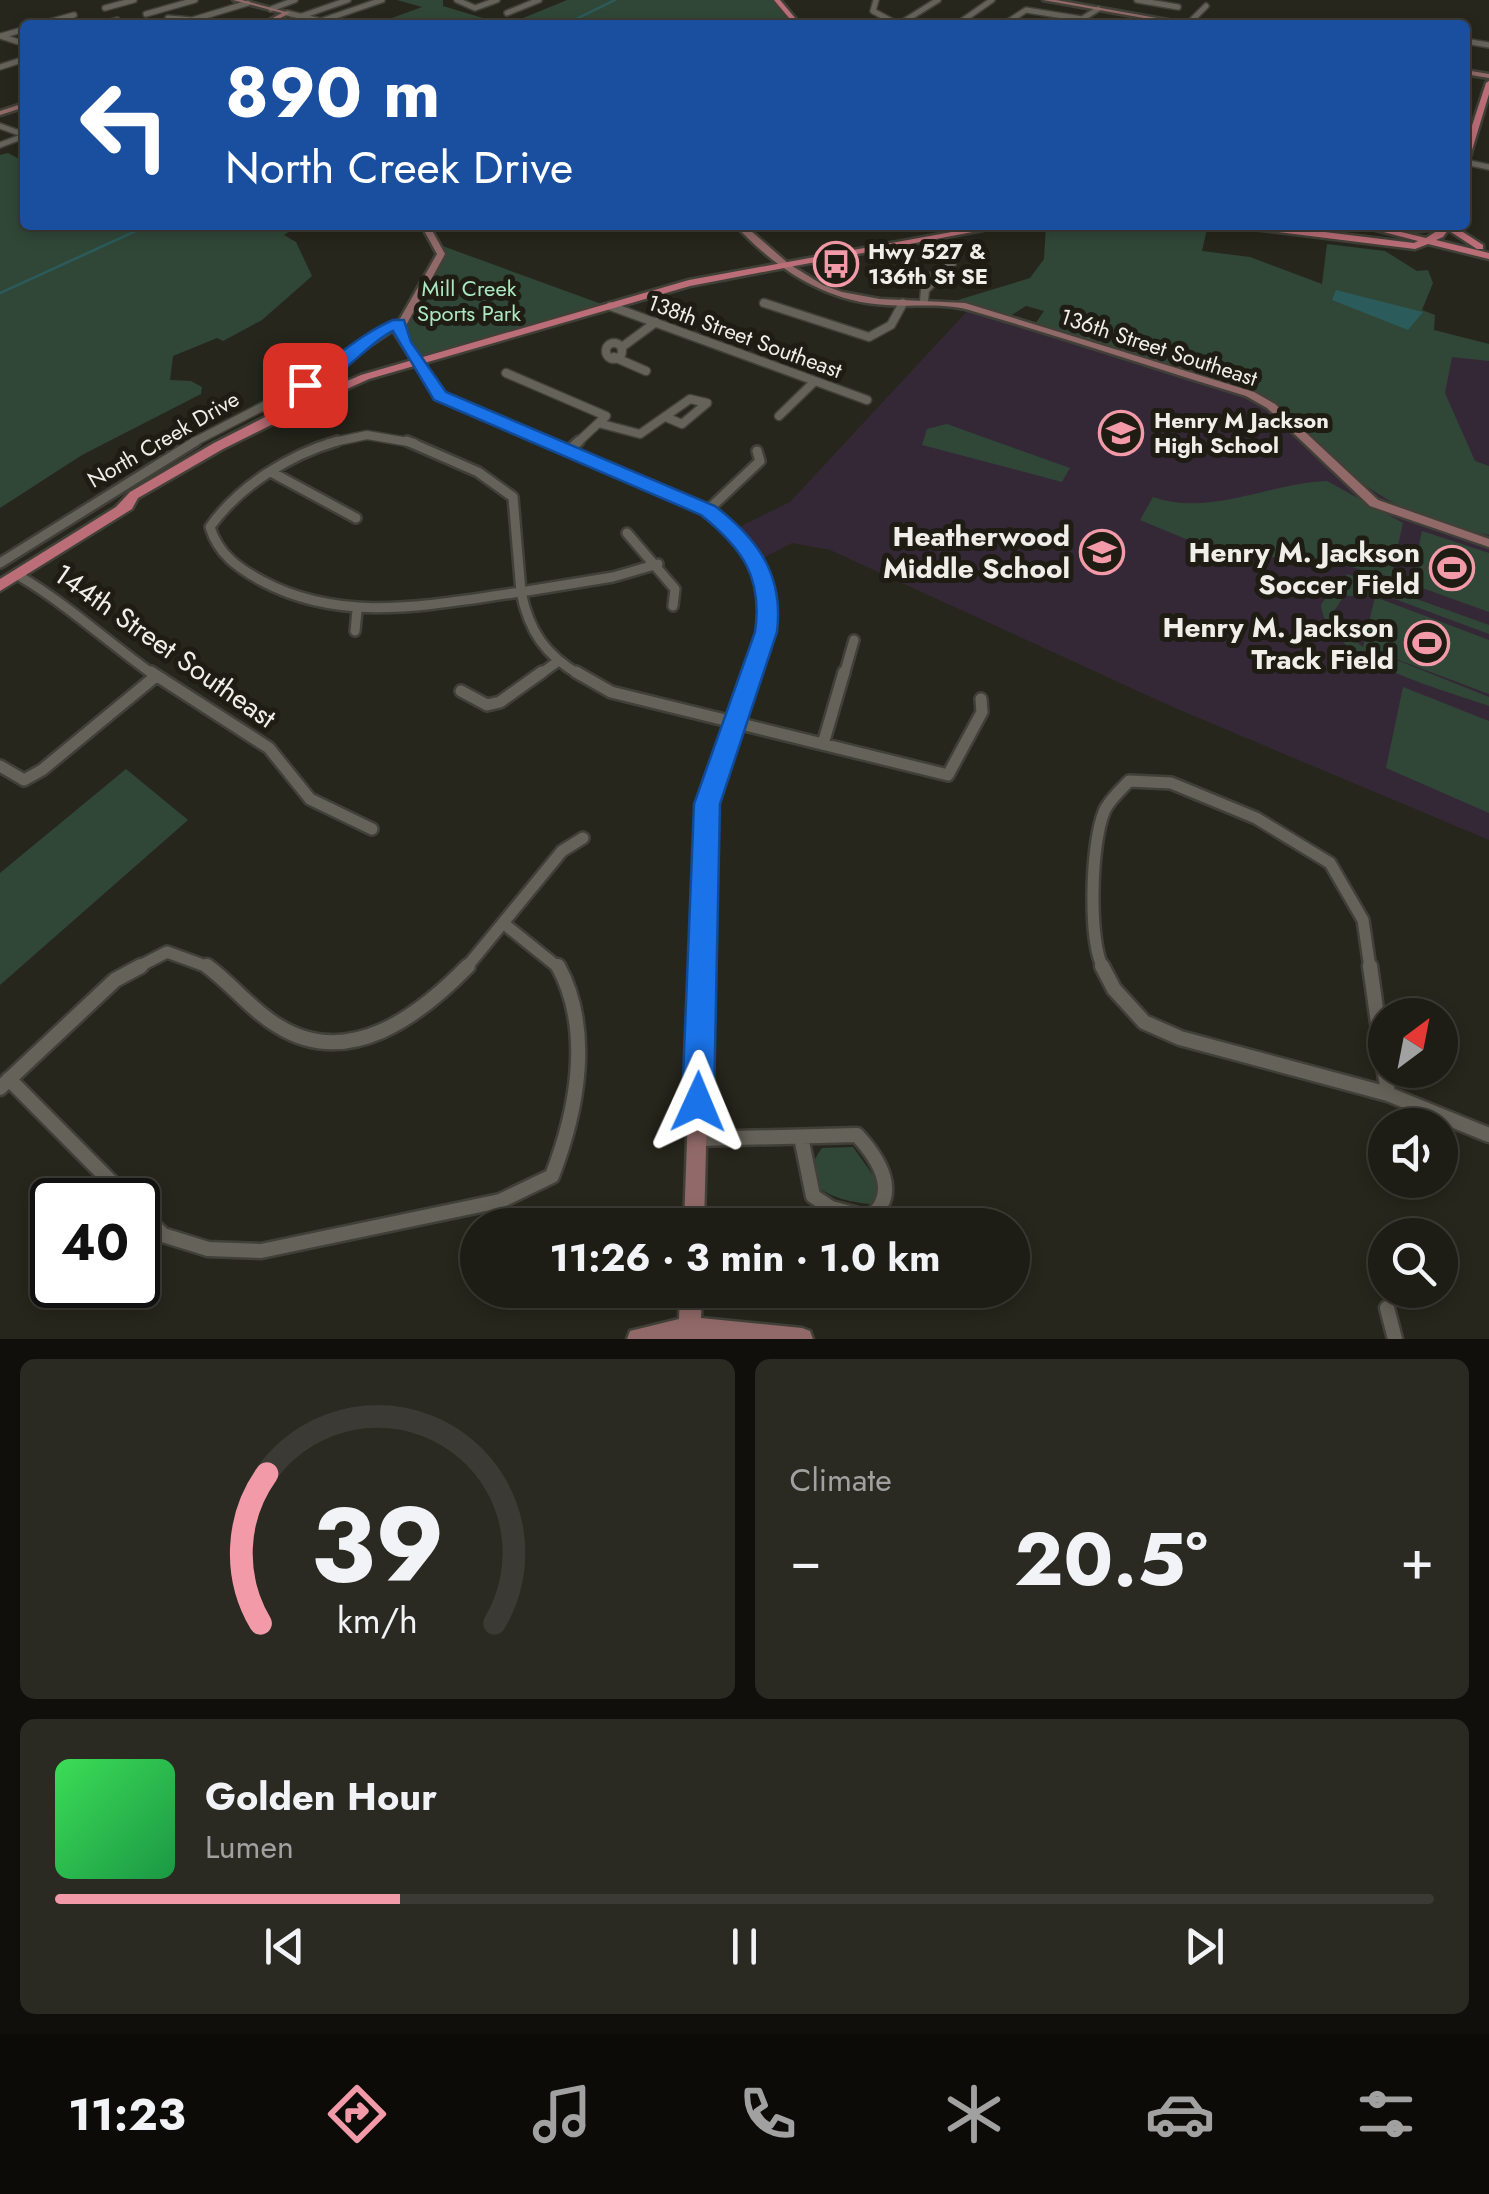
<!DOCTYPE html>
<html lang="en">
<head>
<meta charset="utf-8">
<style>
	body { margin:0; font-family:Jost,sans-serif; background:#2a2922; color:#f1f3f6; height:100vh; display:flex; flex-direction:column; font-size:38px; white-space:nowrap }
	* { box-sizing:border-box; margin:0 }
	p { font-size:32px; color:#a0a1a0 }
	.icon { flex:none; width:55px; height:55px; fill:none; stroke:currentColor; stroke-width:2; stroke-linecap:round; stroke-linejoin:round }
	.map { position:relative; height:1339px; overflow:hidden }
	.side { display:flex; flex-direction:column; gap:20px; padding:20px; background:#100f0c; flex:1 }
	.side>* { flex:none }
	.banner { position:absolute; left:20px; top:20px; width:1450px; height:210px; border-radius:10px; box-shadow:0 5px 15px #0003,0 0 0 2px #3b3a34; background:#1a4fa0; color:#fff; overflow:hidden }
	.needle { width:65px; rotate:32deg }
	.buttons { position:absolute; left:1368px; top:998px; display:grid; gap:20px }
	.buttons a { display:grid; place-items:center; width:90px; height:90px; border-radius:50%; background:#1d1c15; box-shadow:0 5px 15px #0003,0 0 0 2px #3b3a34; font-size:50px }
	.speed { position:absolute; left:30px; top:1178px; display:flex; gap:20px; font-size:50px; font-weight:700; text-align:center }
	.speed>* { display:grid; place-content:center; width:130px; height:130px; border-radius:50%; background:#1d1c15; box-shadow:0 5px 15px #0003,0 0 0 2px #3b3a34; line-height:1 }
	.speed .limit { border:5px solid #111; border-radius:15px; background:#fff; color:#111 }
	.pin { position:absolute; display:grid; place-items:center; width:85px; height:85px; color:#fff; margin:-42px; border-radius:20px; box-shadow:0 5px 15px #0006 }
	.me { position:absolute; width:110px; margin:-55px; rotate:1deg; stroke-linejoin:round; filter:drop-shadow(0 0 8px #0008) }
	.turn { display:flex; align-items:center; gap:35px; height:210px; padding:0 40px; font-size:45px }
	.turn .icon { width:130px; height:130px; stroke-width:2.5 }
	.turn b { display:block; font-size:70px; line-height:85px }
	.big { font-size:75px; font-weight:700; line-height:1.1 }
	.side .tile { flex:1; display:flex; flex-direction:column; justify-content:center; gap:15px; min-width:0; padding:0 35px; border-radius:15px; background:#2a2922 }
	.side .dial { align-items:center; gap:0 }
	.dial svg { height:260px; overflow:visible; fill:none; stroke:#3b3a34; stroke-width:7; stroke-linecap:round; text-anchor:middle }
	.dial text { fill:#f1f3f6; stroke:none }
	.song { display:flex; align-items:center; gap:30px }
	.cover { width:120px; height:120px; border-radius:15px; background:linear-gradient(135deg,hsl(130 70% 55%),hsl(140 70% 35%)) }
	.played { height:10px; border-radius:5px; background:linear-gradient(90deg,#f39aa9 25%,#3b3a34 25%) }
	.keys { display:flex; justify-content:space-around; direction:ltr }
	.heat { display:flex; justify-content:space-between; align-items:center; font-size:55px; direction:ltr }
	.side .tiles { flex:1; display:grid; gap:20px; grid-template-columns:1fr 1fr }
	.tile:last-child { grid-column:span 2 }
	.trip { position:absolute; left:460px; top:1208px; width:570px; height:100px; border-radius:50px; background:#1d1c15; box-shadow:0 5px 15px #0003,0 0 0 2px #3b3a34; font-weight:700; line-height:100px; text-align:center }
	.menu { display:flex; height:160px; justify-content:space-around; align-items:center; background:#0c0b08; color:#a0a1a0 }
	.menu .icon { width:70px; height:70px }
	.menu .current { color:#f39aa9 }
	.menu b { font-size:45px; color:#f1f3f6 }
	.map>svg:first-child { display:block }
	.education { fill:#342836 }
	.green { fill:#304738 }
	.water { fill:#2b5b5b }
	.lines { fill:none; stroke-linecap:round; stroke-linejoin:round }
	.stream { stroke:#2b5b5b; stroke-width:2.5 }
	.street-far4-casing { stroke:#414038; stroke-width:8 }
	.street-far3-casing { stroke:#414038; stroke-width:11 }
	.street-far2-casing { stroke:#414038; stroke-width:14 }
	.street-far1-casing { stroke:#414038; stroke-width:16 }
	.street-casing { stroke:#414038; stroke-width:19 }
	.secondary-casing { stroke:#414038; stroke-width:5 }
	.primary-casing { stroke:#414038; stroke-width:5 }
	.street-far4 { stroke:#656359; stroke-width:5 }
	.street-far3 { stroke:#656359; stroke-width:8 }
	.street-far2 { stroke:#656359; stroke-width:9 }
	.street-far1 { stroke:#656359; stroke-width:11 }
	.street { stroke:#656359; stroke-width:14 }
	.secondary { fill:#906968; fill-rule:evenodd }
	.primary { fill:#bb6e77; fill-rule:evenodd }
	.route { fill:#1a73e8; stroke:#114b97; stroke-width:2.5 }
	.labels { text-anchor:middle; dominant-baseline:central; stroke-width:10; stroke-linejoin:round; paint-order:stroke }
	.far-poi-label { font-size:22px; font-weight:bold; fill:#efeee8; stroke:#1e1c13; text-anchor:start }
	.far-park-label { font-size:22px; fill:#abe7c0; stroke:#1e1c13 }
	.far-street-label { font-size:22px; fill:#efeee8; stroke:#1e1c13 }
	.poi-label { font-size:28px; font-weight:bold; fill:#efeee8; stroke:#1e1c13; text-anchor:end }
	.street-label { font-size:28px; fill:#efeee8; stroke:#1e1c13 }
</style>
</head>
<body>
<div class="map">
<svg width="1489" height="1339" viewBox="0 0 1489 1339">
	<rect width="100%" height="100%" fill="#27261c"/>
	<path class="education" d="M 971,307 L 1425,453 L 1446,336 L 1489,347 L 1489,840 L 1175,708 L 830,550 L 792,543 L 757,561 L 733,530 L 790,502 Z"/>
	<path class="green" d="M 397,0 L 443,0 L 443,6 L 506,25 L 567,0 L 777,0 L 796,25 L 373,25 L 422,7 Z
		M 8,153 L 25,162 L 25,225 L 299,225 L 284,235 L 296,242 L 312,276 L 262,320 L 223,341 L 217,338 L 173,356 L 170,380 L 191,381 L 202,387 L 201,394 L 82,455 L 0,508 L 0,155 Z
		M 1046,225 L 1194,225 L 1207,229 L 1202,251 L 1250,257 L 1322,284 L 1327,244 L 1385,251 L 1417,271 L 1428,270 L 1433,283 L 1422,310 L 1435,315 L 1434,330 L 1489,344 L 1489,361 L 1452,357 L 1445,393 L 1475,461 L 1489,466 L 1489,535 C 1441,524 1392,509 1354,476 C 1320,446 1294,411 1253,391 L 1035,324 L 1044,311 L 1026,306 L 1010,316 L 958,300 L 1030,278 L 1044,259 Z
		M 437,244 L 607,306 L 419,360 L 399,331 L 442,257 Z
		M 947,424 L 1070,468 L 1062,482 L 922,445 L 927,429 Z
		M 1327,481 L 1403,523 L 1391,577 L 1315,558 L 1227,556 L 1140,520 L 1153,497 C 1209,517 1269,483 1327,481 Z
		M 1422,531 L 1489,553 L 1489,612 L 1411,584 Z
		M 1347,574 L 1489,625 L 1489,634 L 1384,595 L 1344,596 L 1334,611 L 1344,633 L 1363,647 L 1375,597 L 1489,640 L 1489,694 L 1364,647 L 1489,697 L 1489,706 C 1443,689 1326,661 1321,605 L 1331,589 L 1343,584 Z
		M 1403,687 L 1489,721 L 1489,813 L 1386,768 Z
		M 126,769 L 188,820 L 0,985 L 0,873 Z
		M 853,1147 L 878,1182 L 877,1197 L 870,1204 C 839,1201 791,1189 822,1148 Z"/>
	<path class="water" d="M 1336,290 L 1423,312 L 1408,330 L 1332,300 Z"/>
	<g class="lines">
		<path class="stream" d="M 564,25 L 615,0
			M 0,293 L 149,225"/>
		<defs>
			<path id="street-far4" d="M 457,0 L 475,8 L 497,0
				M 876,0 L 873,11 L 899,25
				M 1137,0 L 1178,7
				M 105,8 L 134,0
				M 271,9 L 295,0
				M 287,13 L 337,25
				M 507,13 L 539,0
				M 146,14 L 195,0
				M 302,16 L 348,0
				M 168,18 L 192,20 L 248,3
				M 321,21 L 382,0
				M 959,23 L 992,0
				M 1188,24 L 1206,6
				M 38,25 L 74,15
				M 99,25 L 117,20
				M 898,25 L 938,0
				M 1003,25 L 1026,10 L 1082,19 L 1098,9
				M 0,36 L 25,44
				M 1,36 L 25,29
				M 1465,41 L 1489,45
				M 0,67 L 25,59
				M 0,126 L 25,135
				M 0,145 L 24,136
				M 1465,162 L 1489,167"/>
			<path id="street-far3" d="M 914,273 L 934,278
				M 924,301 L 925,290 L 952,263
				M 764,303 L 869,337 L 891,325 L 903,303
				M 610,306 L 867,400
				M606 351a8 8 0 1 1 16 0a8 8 0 1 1-16 0Z
				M 622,347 L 656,322
				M 614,357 L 646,371
				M 506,373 L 606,416 L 577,443
				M 779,416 L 815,381
				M 602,424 L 640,434 L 690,399 L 707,403 L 682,424 L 668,418
				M 192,443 L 310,382 L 399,323
				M 329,443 L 367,435 L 414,443"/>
			<path id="street-far2" d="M 337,441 C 289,455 239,486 210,527 C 218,554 238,568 262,581 C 344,625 433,604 521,592
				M 407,441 L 478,472 L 513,497 L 521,592
				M 568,451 L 579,441
				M 271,472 L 356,518
				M 708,510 L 760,461 L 757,451
				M 627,533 L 675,589 L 673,606
				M 0,563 L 196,441
				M 21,577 C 68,605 109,643 154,675
				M 521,592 C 529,631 545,655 580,675
				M 521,592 L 613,577 L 658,564
				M 355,631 L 357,611
				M 539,675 L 557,662
				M 844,675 L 854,640"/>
			<path id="street-far1" d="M 151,672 L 269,748 L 310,799 L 372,829
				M 576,672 L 611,692 L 948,775 L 982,712 L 981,699
				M 461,691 L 487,705 L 500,702 L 542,672
				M 823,744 L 844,672
				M 0,766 L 24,780 L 42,770 L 156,676
				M 503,923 L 559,968
				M 136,968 L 167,952 L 211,968
				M 466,968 L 562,851 L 583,838
				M 1103,968 C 1088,939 1091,843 1104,812 C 1108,801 1121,790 1129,781 L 1171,783 L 1256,818 L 1330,863 L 1363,920 L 1370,968"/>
			<path id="street" d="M 207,966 C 232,984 251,1010 278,1026 C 349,1070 419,1016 468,966
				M 1102,966 L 1114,989 L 1144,1022 L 1180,1038 L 1388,1094
				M 1370,966 L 1388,1094
				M 9,1079 L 129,1200
				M 0,1088 L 115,980 L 141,966
				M 1388,1094 L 1489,1135
				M 698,1139 L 857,1135 C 879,1159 901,1194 869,1218 L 831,1208 L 813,1196 L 801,1137
				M 104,1200 L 116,1187
				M 138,1209 L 163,1235 L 208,1249 L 261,1251 L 500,1201 L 552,1176 C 577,1111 593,1030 558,966
				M 41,1282 L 52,1262
				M 1387,1308 L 1395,1339"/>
			<path id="secondary" d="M 233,0 L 242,0 L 290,13 L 267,25 L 260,25 L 282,13 Z
				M 1043,0 L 1056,0 L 1196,25 L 1183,25 Z
				M 1465,70 L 1489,74 L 1489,78 L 1465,74 Z
				M 25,103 L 25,107 L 0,115 L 0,111 Z
				M 421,225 L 429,225 L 445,254 L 403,331 L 444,394 L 712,507 L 740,532 L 762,563 L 772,594 L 773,632 L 715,804 L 704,1225 L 684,1225 L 699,804 L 759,632 L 760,594 L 749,563 L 731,538 L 704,513 L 436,398 L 393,331 L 437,254 Z
				M 735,225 L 744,225 L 789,264 L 823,285 L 842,292 L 880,299 L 965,303 L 1254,392 L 1275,404 L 1378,500 L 1489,539 L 1489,547 L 1370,506 L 1267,408 L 1246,396 C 1154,368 1062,337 969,310 C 943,303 913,307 886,305 C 825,302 775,268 735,225 Z
				M 680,1290 L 702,1290 L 701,1318 L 802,1328 L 810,1331 L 813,1339 L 627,1339 L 630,1331 L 679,1319 Z"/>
			<path id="primary" d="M 774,0 L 780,0 L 801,25 L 795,25 Z
				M 1489,81 L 1489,94 L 1469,160 L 1465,162 L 1465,147 L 1486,83 Z
				M 990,225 L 1009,225 L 690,286 L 369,379 L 309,406 L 223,449 L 138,498 L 132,509 L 0,591 L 0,579 L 116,507 L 130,492 L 214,443 L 271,414 L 361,375 L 689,280 Z
				M 1241,225 L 1267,225 L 1414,243 L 1418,241 L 1357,225 L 1372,225 L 1426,238 L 1440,229 L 1405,232 L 1401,229 L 1405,226 L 1452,225 L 1483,245 L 1483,249 L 1477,249 L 1448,230 L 1443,237 L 1436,240 L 1489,253 L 1489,259 L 1428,244 L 1415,249 L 1245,228 Z"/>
		</defs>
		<use href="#street-far4" class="street-far4-casing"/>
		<use href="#street-far3" class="street-far3-casing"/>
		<use href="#street-far2" class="street-far2-casing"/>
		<use href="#street-far1" class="street-far1-casing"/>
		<use href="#street" class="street-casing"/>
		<use href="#secondary" class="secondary-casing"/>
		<use href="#primary" class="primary-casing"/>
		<use href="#street-far4" class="street-far4"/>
		<use href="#street-far3" class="street-far3"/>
		<use href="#street-far2" class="street-far2"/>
		<use href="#street-far1" class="street-far1"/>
		<use href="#street" class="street"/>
		<use href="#secondary" class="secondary"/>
		<use href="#primary" class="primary"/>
	</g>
	<path class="route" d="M 393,320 L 404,320 L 411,342 L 446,392 L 715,506 C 758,539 784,575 777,632 L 720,804 L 714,1102 L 709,1113 L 698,1118 L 687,1113 L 682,1102 L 694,804 L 755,632 C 763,577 742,548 701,515 L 434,400 L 393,331 C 364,344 333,393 299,388 L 299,381 C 332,362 358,335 393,320 Z"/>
	<defs>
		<symbol id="bus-ring" viewBox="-11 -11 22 22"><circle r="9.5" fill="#1e1c13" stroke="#f39aa9" stroke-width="1.5"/><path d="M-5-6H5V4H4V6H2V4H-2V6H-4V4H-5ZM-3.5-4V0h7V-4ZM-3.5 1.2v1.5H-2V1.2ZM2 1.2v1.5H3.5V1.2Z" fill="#f39aa9"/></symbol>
		<symbol id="school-ring" viewBox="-11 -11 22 22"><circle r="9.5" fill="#1e1c13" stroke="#f39aa9" stroke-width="1.5"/><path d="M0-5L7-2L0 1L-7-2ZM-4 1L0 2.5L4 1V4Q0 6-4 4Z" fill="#f39aa9"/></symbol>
		<symbol id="stadium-ring" viewBox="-11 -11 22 22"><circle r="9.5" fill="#1e1c13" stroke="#f39aa9" stroke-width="1.5"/><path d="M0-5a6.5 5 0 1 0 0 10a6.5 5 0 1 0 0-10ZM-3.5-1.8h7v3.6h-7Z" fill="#f39aa9"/></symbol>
	</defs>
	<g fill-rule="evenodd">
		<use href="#bus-ring" x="811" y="239" width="50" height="50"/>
		<use href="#school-ring" x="1096" y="408" width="50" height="50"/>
		<use href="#school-ring" x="1077" y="527" width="50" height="50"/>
		<use href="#stadium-ring" x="1427" y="543" width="50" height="50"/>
		<use href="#stadium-ring" x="1402" y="618" width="50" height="50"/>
	</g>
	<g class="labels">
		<g class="far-poi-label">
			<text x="868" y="251">Hwy 527 &amp;<tspan x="868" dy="25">136th St SE</tspan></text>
			<text x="1154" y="420">Henry M Jackson<tspan x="1154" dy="25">High School</tspan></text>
		</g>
		<g class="far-park-label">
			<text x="469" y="288">Mill Creek<tspan x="469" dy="25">Sports Park</tspan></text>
		</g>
		<g class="far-street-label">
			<text transform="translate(745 336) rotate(20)">138th Street Southeast</text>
			<text transform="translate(1159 347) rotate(18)">136th Street Southeast</text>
			<text transform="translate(163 439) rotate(-30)">North Creek Drive</text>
		</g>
		<g class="poi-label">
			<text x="1070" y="536">Heatherwood<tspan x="1070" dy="32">Middle School</tspan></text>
			<text x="1420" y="552">Henry M. Jackson<tspan x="1420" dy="32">Soccer Field</tspan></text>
			<text x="1394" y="627">Henry M. Jackson<tspan x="1394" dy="32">Track Field</tspan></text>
		</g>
		<g class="street-label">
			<text transform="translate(165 646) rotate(35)">144th Street Southeast</text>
		</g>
	</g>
</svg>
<div class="buttons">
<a><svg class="needle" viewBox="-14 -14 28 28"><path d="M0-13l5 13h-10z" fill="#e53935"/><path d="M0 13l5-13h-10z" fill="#a0a1a0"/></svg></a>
<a><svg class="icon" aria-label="sound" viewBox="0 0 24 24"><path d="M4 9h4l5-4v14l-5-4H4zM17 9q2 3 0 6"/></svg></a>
<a><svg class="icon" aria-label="search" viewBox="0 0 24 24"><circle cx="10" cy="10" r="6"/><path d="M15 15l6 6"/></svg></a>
</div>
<div class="speed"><div class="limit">40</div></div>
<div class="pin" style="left:305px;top:385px;background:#d93025"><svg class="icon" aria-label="arrive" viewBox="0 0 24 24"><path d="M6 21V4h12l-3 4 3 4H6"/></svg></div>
<svg class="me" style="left:698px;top:1102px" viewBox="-20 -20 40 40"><path d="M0-17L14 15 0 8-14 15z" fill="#1a73e8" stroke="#fff" stroke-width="4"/></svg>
<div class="trip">11:26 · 3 min · 1.0 km</div>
<div class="banner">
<div class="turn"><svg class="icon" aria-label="left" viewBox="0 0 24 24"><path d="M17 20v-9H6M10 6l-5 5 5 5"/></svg><div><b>890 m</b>North Creek Drive</div></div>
</div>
</div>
<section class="side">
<div class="tiles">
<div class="tile dial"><svg viewBox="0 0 100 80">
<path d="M14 69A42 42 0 1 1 86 69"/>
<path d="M14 69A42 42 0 0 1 16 23" stroke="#f39aa9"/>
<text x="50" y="56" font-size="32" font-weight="700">39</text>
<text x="50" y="72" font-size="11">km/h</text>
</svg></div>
<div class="tile"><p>Climate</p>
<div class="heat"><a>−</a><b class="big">20.5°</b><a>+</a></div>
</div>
<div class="tile">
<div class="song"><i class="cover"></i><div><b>Golden Hour</b><p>Lumen</p></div></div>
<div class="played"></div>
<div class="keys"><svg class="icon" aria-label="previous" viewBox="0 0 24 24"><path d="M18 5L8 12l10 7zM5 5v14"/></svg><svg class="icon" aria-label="pause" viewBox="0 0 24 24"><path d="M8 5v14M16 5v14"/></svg><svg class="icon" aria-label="next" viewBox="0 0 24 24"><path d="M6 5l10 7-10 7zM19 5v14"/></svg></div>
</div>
</div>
</section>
<nav class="menu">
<b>11:23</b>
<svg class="icon current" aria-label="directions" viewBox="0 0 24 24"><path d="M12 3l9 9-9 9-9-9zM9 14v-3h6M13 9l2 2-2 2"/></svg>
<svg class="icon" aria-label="music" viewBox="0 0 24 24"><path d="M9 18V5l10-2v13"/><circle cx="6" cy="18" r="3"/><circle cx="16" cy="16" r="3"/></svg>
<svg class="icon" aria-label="phone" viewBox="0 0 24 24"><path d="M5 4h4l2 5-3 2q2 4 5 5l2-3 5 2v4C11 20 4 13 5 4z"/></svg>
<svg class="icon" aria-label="climate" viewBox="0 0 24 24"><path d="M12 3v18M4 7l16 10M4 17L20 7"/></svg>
<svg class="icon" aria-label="car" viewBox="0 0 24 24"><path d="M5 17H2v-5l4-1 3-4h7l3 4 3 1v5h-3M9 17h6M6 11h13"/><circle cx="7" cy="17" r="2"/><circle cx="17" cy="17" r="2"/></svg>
<svg class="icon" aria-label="filters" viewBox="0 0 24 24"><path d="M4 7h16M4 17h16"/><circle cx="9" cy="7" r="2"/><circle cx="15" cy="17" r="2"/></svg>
</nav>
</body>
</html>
